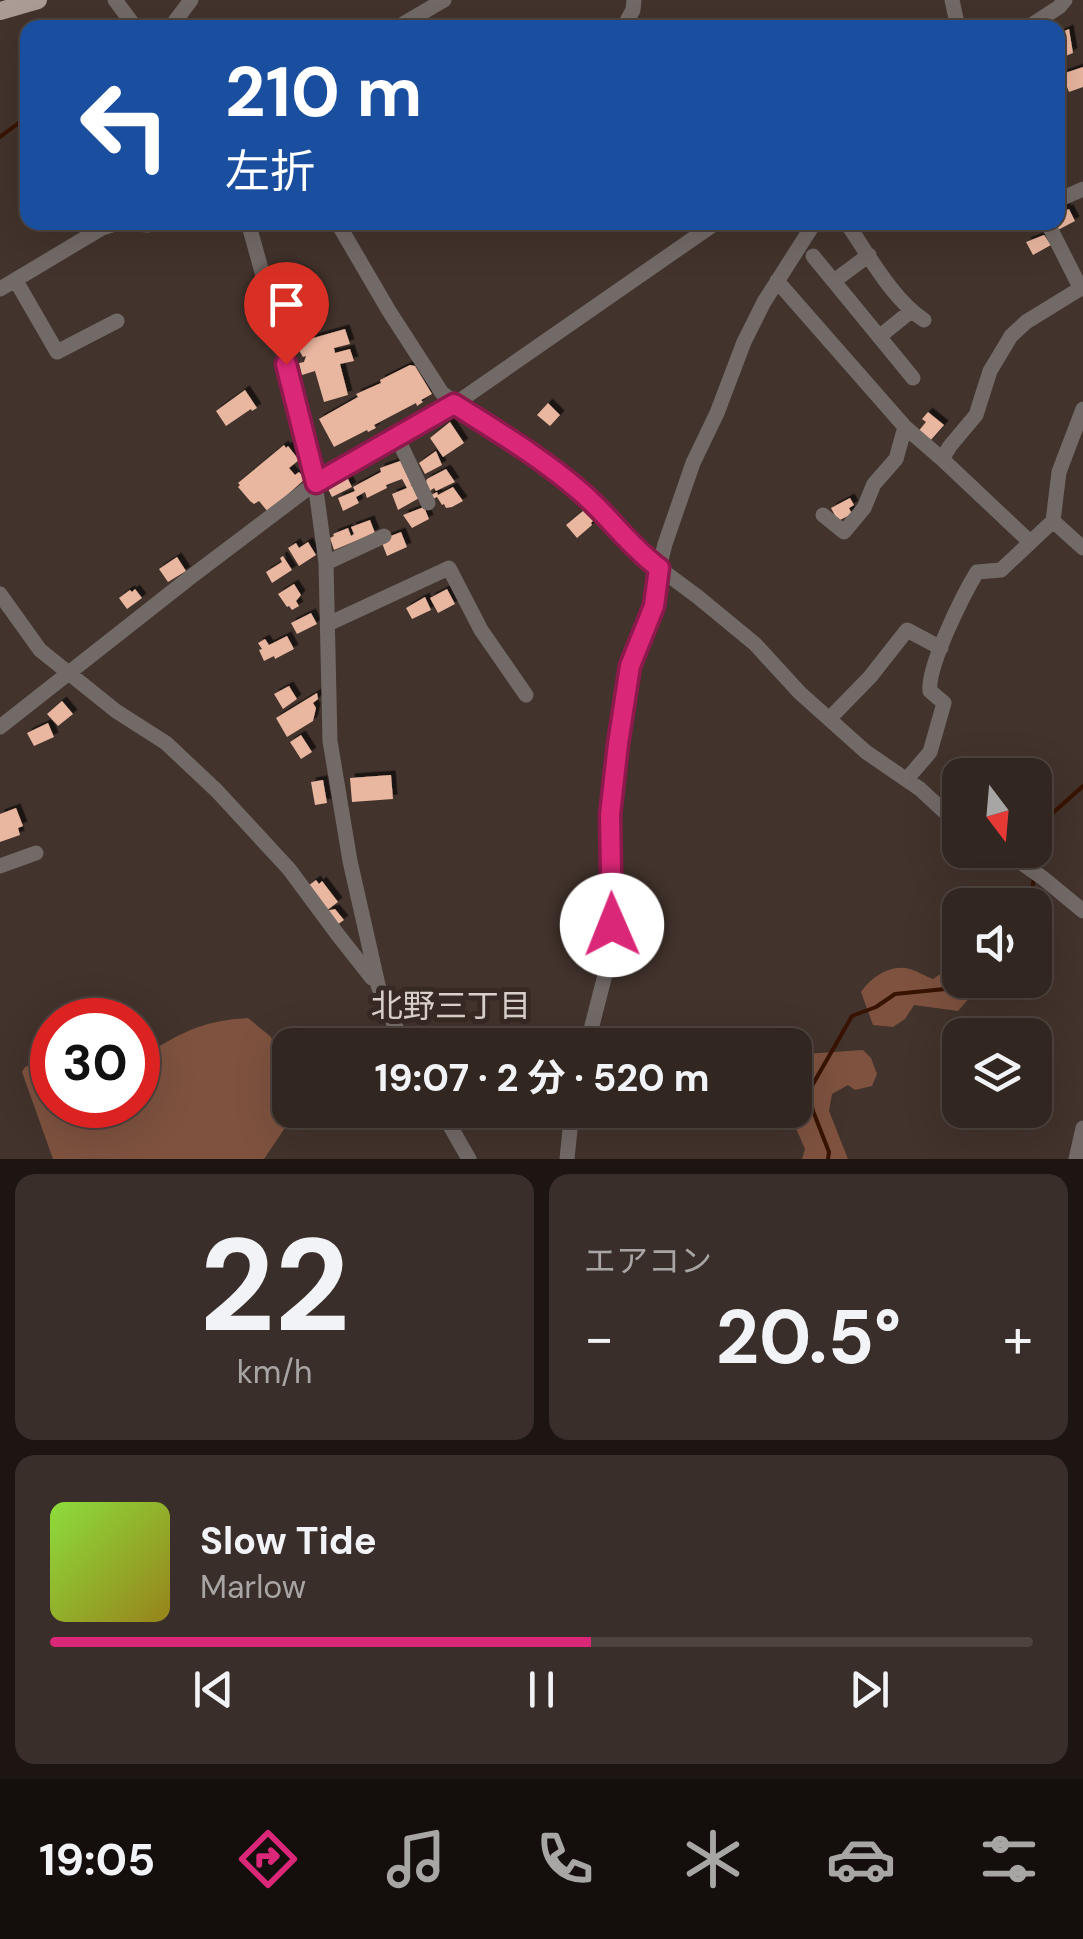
<!DOCTYPE html>
<html lang="ja">
<head>
<meta charset="utf-8">
<style>
	body { margin:0; font-family:"DM Sans","Noto Sans JP",sans-serif; background:#3a2e2a; color:#f1f3f6; height:100vh; display:flex; flex-direction:column; font-size:38px; white-space:nowrap }
	* { box-sizing:border-box; margin:0 }
	p { font-size:32px; color:#a8a5a5 }
	.icon { flex:none; width:55px; height:55px; fill:none; stroke:currentColor; stroke-width:2; stroke-linecap:round; stroke-linejoin:round }
	.map { position:relative; height:1159px; overflow:hidden }
	.details { display:flex; flex-direction:column; gap:15px; padding:15px; background:#1c1512; flex:1 }
	.details>* { flex:none }
	.guide { position:absolute; left:20px; top:20px; width:1045px; height:210px; border-radius:20px; box-shadow:0 10px 40px #0002,0 0 0 2px #4d433f; background:#1a4fa0; color:#fff; overflow:hidden }
	.needle { width:65px; rotate:164deg }
	.controls { position:absolute; left:942px; top:758px; display:grid; gap:20px }
	.controls a { display:grid; place-items:center; width:110px; height:110px; border-radius:20px; background:#322621; box-shadow:0 10px 40px #0002,0 0 0 2px #4d433f; font-size:50px }
	.speed { position:absolute; left:30px; top:998px; display:flex; gap:20px; font-size:50px; font-weight:700; text-align:center }
	.speed>* { display:grid; place-content:center; width:130px; height:130px; border-radius:50%; background:#322621; box-shadow:0 10px 40px #0002,0 0 0 2px #4d433f; line-height:1 }
	.speed .limit { border:15px solid #d22; background:#fff; color:#111 }
	.pin { position:absolute; display:grid; place-items:center; width:85px; height:85px; color:#fff; margin:-102px -42px; border-radius:50% 50% 50% 0; rotate:-45deg; box-shadow:0 0 10px #0007 }
	.pin .icon { rotate:45deg }
	.me { position:absolute; width:110px; margin:-55px; rotate:359deg; stroke-linejoin:round; filter:drop-shadow(0 0 8px #0008) }
	.turn { display:flex; align-items:center; gap:35px; height:210px; padding:0 40px; font-size:45px }
	.turn .icon { width:130px; height:130px; stroke-width:2.5 }
	.turn b { display:block; font-size:70px; line-height:85px }
	.big { font-size:75px; font-weight:700; line-height:1.1 }
	.details .tile { flex:1; display:flex; flex-direction:column; justify-content:center; gap:15px; min-width:0; padding:0 35px; border-radius:20px; background:#3a2e2a }
	.details .dial { align-items:center; gap:0 }
	.dial b { font-size:130px; line-height:1 }
	.song { display:flex; align-items:center; gap:30px }
	.cover { width:120px; height:120px; border-radius:15px; background:linear-gradient(135deg,hsl(90 70% 55%),hsl(50 70% 35%)) }
	.played { height:10px; border-radius:5px; background:linear-gradient(90deg,#db2777 55%,#4d433f 55%) }
	.keys { display:flex; justify-content:space-around; direction:ltr }
	.heat { display:flex; justify-content:space-between; align-items:center; font-size:55px; direction:ltr }
	.details .tiles { flex:1; display:grid; gap:15px; grid-template-columns:1fr 1fr }
	.tile:last-child { grid-column:span 2 }
	.trip { position:absolute; left:272px; top:1028px; width:540px; height:100px; border-radius:20px; background:#322621; box-shadow:0 10px 40px #0002,0 0 0 2px #4d433f; font-weight:700; line-height:100px; text-align:center }
	.tab-bar { display:flex; height:160px; justify-content:space-around; align-items:center; background:#140f0d; color:#a8a5a5 }
	.tab-bar .icon { width:70px; height:70px }
	.tab-bar .on { color:#db2777 }
	.tab-bar b { font-size:45px; color:#f1f3f6 }
	.map>svg:first-child { display:block }
	.green { fill:#7e523f }
	.lines { fill:none; stroke-linecap:round; stroke-linejoin:round }
	.stream { stroke:#381301; stroke-width:4 }
	.building { fill:#e9b6a0; filter:url(#shadow) }
	.minor { stroke:#726a67; stroke-width:15 }
	.major { stroke:#ac9c96; stroke-width:18 }
	.route-casing { stroke:#8e194d; stroke-width:25 }
	.route { stroke:#db2777; stroke-width:18 }
	.labels { text-anchor:middle; dominant-baseline:central; stroke-width:10; stroke-linejoin:round; paint-order:stroke }
	.neighbourhood-label { font-size:32px; fill:#d9d0cc; stroke:#372923 }
</style>
</head>
<body>
<div class="map">
<svg width="1083" height="1159" viewBox="0 0 1083 1159">
	<defs>
		<filter id="shadow"><feDropShadow dx="4.5" dy="-4.5" stdDeviation="0" flood-color="#0009"/></filter>
	</defs>
	<rect width="100%" height="100%" fill="#42332c"/>
	<path class="green" d="M 960,955 L 960,980 L 994,980 L 985,991 L 972,995 L 958,1011 L 914,1005 L 905,1019 L 893,1027 L 873,1025 L 861,992 C 870,978 891,963 910,969 C 917,971 925,976 933,979 L 949,968 Z
		M 248,1018 L 270,1036 L 290,1067 L 290,1110 L 297,1110 L 264,1159 L 53,1159 L 22,1072 L 25,1067 L 48,1058 L 52,1064 L 52,1105 L 138,1105 L 138,1059 C 180,1034 198,1021 248,1018 Z
		M 863,1050 L 871,1058 L 877,1074 L 872,1086 L 855,1090 L 848,1085 L 832,1094 L 829,1111 L 848,1159 L 802,1159 L 805,1149 L 788,1110 L 795,1110 L 795,1096 L 800,1088 L 797,1058 L 805,1054 Z"/>
	<g class="lines">
		<path class="stream" d="M 0,137 L 28,116
			M 1036,868 L 1045,820 L 1083,786
			M 1027,905 L 1031,897 L 1034,878
			M 828,1159 L 829,1152 L 813,1111 L 809,1091 L 852,1016 L 876,1007 L 895,994 L 945,989 L 960,980"/>
	</g>
	<path class="building" d="M 1069,29 L 1073,53 L 1058,59 L 1058,34 Z
		M 1083,67 L 1083,87 L 1069,92 L 1062,74 Z
		M 1065,207 L 1067,210 L 1069,209 L 1075,221 L 1056,231 L 1051,222 L 1058,222 L 1058,211 Z
		M 1044,235 L 1051,245 L 1033,255 L 1026,242 Z
		M 345,329 L 350,344 L 334,348 L 335,353 L 350,349 L 354,361 L 340,364 L 348,395 L 324,402 L 315,371 L 302,375 L 299,363 L 304,362 L 306,356 L 303,357 L 300,352 L 299,342 Z
		M 410,365 L 415,366 L 432,394 L 421,400 L 423,402 L 417,406 L 416,403 L 374,425 L 376,428 L 368,432 L 367,430 L 334,447 L 319,419 L 358,397 L 356,394 L 381,383 L 380,380 Z
		M 245,390 L 257,408 L 252,411 L 251,409 L 226,426 L 216,411 Z
		M 548,403 L 560,415 L 550,426 L 537,415 Z
		M 928,412 L 944,425 L 929,442 L 917,433 L 926,422 L 922,419 Z
		M 450,422 L 464,443 L 443,457 L 430,438 Z
		M 284,445 L 286,448 L 288,446 L 299,460 L 289,468 L 295,475 L 299,472 L 305,479 L 268,512 L 259,501 L 254,504 L 250,501 L 238,487 L 240,485 L 238,483 Z
		M 436,451 L 442,465 L 425,474 L 419,463 Z
		M 403,460 L 415,484 L 410,486 L 414,486 L 421,497 L 398,510 L 392,494 L 407,488 L 402,479 L 386,485 L 387,488 L 367,498 L 365,492 L 356,497 L 359,503 L 343,511 L 338,498 L 355,491 L 353,487 L 381,472 L 380,468 Z
		M 446,469 L 455,482 L 436,491 L 434,488 L 430,491 L 426,482 L 427,479 Z
		M 346,475 L 352,487 L 332,497 L 326,485 Z
		M 453,487 L 463,501 L 452,507 L 446,508 L 444,504 L 442,505 L 437,497 L 431,500 L 429,496 L 437,492 L 438,495 Z
		M 850,498 L 854,505 L 849,508 L 852,514 L 838,521 L 831,508 Z
		M 424,507 L 429,519 L 412,528 L 403,515 Z
		M 583,511 L 593,521 L 591,523 L 592,525 L 577,538 L 566,525 Z
		M 370,520 L 375,533 L 334,550 L 330,538 L 334,536 L 333,534 L 348,528 L 351,536 L 354,534 L 351,527 Z
		M 401,532 L 407,547 L 387,556 L 382,543 L 383,539 Z
		M 308,542 L 316,555 L 299,566 L 288,548 L 296,543 L 299,548 Z
		M 283,556 L 292,570 L 272,583 L 266,572 L 282,562 L 280,558 Z
		M 177,557 L 186,571 L 168,582 L 159,569 Z
		M 294,584 L 301,595 L 296,601 L 299,606 L 292,610 L 289,606 L 287,607 L 278,594 Z
		M 135,589 L 142,598 L 127,609 L 119,598 L 130,590 L 132,592 Z
		M 447,589 L 455,604 L 438,613 L 430,598 Z
		M 425,597 L 431,610 L 412,619 L 406,608 Z
		M 311,613 L 317,624 L 297,634 L 291,623 Z
		M 287,636 L 294,649 L 275,659 L 274,656 L 264,661 L 259,650 L 262,649 L 258,643 L 265,639 L 269,645 Z
		M 289,686 L 297,699 L 283,709 L 274,694 Z
		M 317,693 L 318,699 L 313,703 L 316,708 L 313,721 L 287,737 L 276,718 Z
		M 62,701 L 73,714 L 58,726 L 47,714 Z
		M 48,723 L 54,737 L 34,746 L 27,733 Z
		M 301,735 L 312,752 L 301,759 L 290,742 Z
		M 391,775 L 393,799 L 352,802 L 350,778 Z
		M 323,780 L 327,803 L 315,805 L 311,782 Z
		M 16,808 L 23,826 L 18,828 L 20,835 L 0,842 L 0,814 Z
		M 316,880 L 319,884 L 322,881 L 338,902 L 326,911 L 335,909 L 344,920 L 337,925 L 326,911 L 308,886 Z"/>
	<g class="lines">
		<path class="minor" d="M 115,0 L 136,28
			M 952,0 L 958,28
			M 403,24 L 444,0
			M 170,28 L 191,0
			M 623,28 L 633,10 L 634,0
			M 1027,28 L 1059,7 L 1065,0
			M 1058,200 L 1083,189
			M 248,222 L 279,333 L 315,483 L 326,563 L 330,741 L 350,861 L 378,985 L 386,1008 L 405,1045
			M 337,222 L 389,311 L 442,393 L 488,426 L 531,451 L 559,473 L 586,497 L 636,551 L 698,597 L 755,644 L 800,693 L 866,752 L 920,789 L 948,815 L 960,822
			M 846,222 C 868,254 892,299 924,320
			M 1047,222 L 1081,289
			M 813,256 L 913,378
			M 16,281 L 57,352 L 117,321
			M 777,281 L 905,427 L 942,459 L 1029,541
			M 834,281 L 869,255
			M 0,289 L 102,228 L 118,223 L 148,225 L 158,222
			M 879,337 L 911,311
			M 1083,409 L 1059,472 L 1053,521 L 1083,548
			M 397,437 L 428,503
			M 942,459 L 950,446 L 976,415 L 990,371 L 1011,336 L 1026,322 L 1083,287
			M 823,515 L 844,532 L 864,508 L 874,484 L 896,459 L 905,427
			M 326,563 L 384,536
			M 0,594 L 40,650 L 116,711 L 166,743 L 217,791 L 289,869 L 338,935 L 372,978
			M 328,624 L 449,568 L 481,630 L 526,695
			M 830,718 L 870,677 L 907,630 L 941,648
			M 0,727 L 192,576 L 315,483 L 455,404 L 717,222
			M 907,779 L 930,752 L 944,703 L 930,691 C 927,667 963,595 977,572 L 1001,570 L 1053,521
			M 1003,850 L 1043,878 L 1083,911
			M 0,866 L 36,853
			M 587,1045 L 606,971 L 612,925 L 611,815 L 612,783 L 622,706 L 630,666 L 655,606 L 659,568 L 665,544 L 693,463 L 717,413 L 744,342 L 764,302 L 815,222
			M 441,1110 L 469,1159
			M 567,1159 L 572,1110
			M 1076,1159 L 1083,1128"/>
		<path class="major" d="M 0,11 L 38,0"/>
	</g>
	<g class="lines">
		<defs>
			<path id="route" d="M 286,364 L 316,483 L 454,404 C 498,432 542,458 581,492 C 610,517 627,544 659,568 L 654,606 L 630,666 L 618,744 L 610,815 L 612,925"/>
		</defs>
		<use href="#route" class="route-casing"/>
		<use href="#route" class="route"/>
	</g>
	<g class="labels">
		<g class="neighbourhood-label">
			<text x="451" y="1006">北野三丁目</text>
		</g>
	</g>
</svg>
<div class="controls">
<a><svg class="needle" viewBox="-14 -14 28 28"><path d="M0-13l5 13h-10z" fill="#e53935"/><path d="M0 13l5-13h-10z" fill="#a8a5a5"/></svg></a>
<a><svg class="icon" aria-label="sound" viewBox="0 0 24 24"><path d="M4 9h4l5-4v14l-5-4H4zM17 9q2 3 0 6"/></svg></a>
<a><svg class="icon" aria-label="layers" viewBox="0 0 24 24"><path d="M12 4l9 5-9 5-9-5zM3 14l9 5 9-5"/></svg></a>
</div>
<div class="speed"><div class="limit">30</div></div>
<div class="pin" style="left:286px;top:364px;background:#d93025"><svg class="icon" aria-label="arrive" viewBox="0 0 24 24"><path d="M6 21V4h12l-3 4 3 4H6"/></svg></div>
<svg class="me" style="left:612px;top:925px" viewBox="-20 -20 40 40"><circle r="19" fill="#fff"/><path d="M0-13L10 11 0 6-10 11z" fill="#db2777"/></svg>
<div class="trip">19:07 · 2 分 · 520 m</div>
<div class="guide">
<div class="turn"><svg class="icon" aria-label="left" viewBox="0 0 24 24"><path d="M17 20v-9H6M10 6l-5 5 5 5"/></svg><div><b>210 m</b>左折</div></div>
</div>
</div>
<section class="details">
<div class="tiles">
<div class="tile dial"><b>22</b><p>km/h</p></div>
<div class="tile"><p>エアコン</p>
<div class="heat"><a>−</a><b class="big">20.5°</b><a>+</a></div>
</div>
<div class="tile">
<div class="song"><i class="cover"></i><div><b>Slow Tide</b><p>Marlow</p></div></div>
<div class="played"></div>
<div class="keys"><svg class="icon" aria-label="previous" viewBox="0 0 24 24"><path d="M18 5L8 12l10 7zM5 5v14"/></svg><svg class="icon" aria-label="pause" viewBox="0 0 24 24"><path d="M8 5v14M16 5v14"/></svg><svg class="icon" aria-label="next" viewBox="0 0 24 24"><path d="M6 5l10 7-10 7zM19 5v14"/></svg></div>
</div>
</div>
</section>
<nav class="tab-bar">
<b>19:05</b>
<svg class="icon on" aria-label="directions" viewBox="0 0 24 24"><path d="M12 3l9 9-9 9-9-9zM9 14v-3h6M13 9l2 2-2 2"/></svg>
<svg class="icon" aria-label="music" viewBox="0 0 24 24"><path d="M9 18V5l10-2v13"/><circle cx="6" cy="18" r="3"/><circle cx="16" cy="16" r="3"/></svg>
<svg class="icon" aria-label="phone" viewBox="0 0 24 24"><path d="M5 4h4l2 5-3 2q2 4 5 5l2-3 5 2v4C11 20 4 13 5 4z"/></svg>
<svg class="icon" aria-label="climate" viewBox="0 0 24 24"><path d="M12 3v18M4 7l16 10M4 17L20 7"/></svg>
<svg class="icon" aria-label="car" viewBox="0 0 24 24"><path d="M5 17H2v-5l4-1 3-4h7l3 4 3 1v5h-3M9 17h6M6 11h13"/><circle cx="7" cy="17" r="2"/><circle cx="17" cy="17" r="2"/></svg>
<svg class="icon" aria-label="filters" viewBox="0 0 24 24"><path d="M4 7h16M4 17h16"/><circle cx="9" cy="7" r="2"/><circle cx="15" cy="17" r="2"/></svg>
</nav>
</body>
</html>
